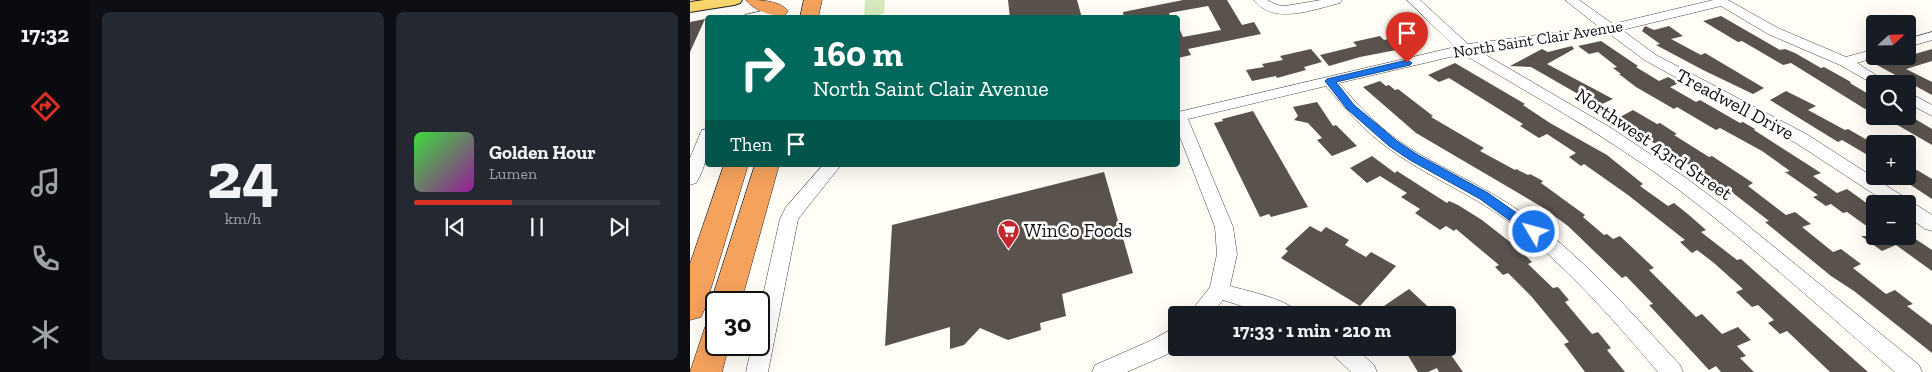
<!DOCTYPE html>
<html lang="en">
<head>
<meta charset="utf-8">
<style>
	body { margin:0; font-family:"Zilla Slab",serif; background:#242831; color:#f1f3f6; height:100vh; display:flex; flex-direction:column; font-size:19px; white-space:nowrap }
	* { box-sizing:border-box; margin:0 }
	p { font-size:16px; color:#9ea1a6 }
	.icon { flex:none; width:28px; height:28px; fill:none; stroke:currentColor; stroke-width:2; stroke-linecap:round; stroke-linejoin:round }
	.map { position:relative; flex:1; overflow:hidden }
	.drawer { display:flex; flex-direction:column; gap:12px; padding:12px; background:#0d0f14; width:600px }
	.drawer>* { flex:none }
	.guide { position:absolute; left:15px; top:15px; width:475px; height:152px; border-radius:5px; box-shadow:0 5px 20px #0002; background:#00695c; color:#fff; overflow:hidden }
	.needle { width:32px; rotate:68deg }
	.fabs { position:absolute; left:1176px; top:15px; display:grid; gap:10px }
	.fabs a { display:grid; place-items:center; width:50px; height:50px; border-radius:5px; background:#171b24; box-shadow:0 5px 20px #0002; font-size:25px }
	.speed { position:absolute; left:15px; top:291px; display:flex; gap:10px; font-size:25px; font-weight:700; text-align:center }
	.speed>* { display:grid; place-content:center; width:65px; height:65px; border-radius:50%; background:#171b24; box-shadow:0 5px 20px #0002; line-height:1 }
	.speed .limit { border:2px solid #111; border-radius:8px; background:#fff; color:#111 }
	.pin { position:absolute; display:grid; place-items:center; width:42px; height:42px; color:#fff; margin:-51px -21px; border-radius:50% 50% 50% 0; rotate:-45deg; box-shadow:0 0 5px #0007 }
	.pin .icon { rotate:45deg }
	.me { position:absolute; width:55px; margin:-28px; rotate:307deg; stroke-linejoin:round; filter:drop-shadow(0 0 4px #0008) }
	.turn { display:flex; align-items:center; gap:18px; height:105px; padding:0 25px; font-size:22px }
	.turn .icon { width:65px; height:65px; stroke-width:2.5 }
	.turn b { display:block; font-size:35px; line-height:42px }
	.then { display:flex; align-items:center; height:48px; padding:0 25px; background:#0003; gap:10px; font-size:19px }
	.drawer .card { flex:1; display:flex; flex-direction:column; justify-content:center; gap:8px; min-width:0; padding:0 18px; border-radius:8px; background:#242831 }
	.drawer .dial { align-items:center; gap:0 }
	.dial b { font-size:65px; line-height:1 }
	.song { display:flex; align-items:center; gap:15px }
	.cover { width:60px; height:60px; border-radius:8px; background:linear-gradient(135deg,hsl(120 70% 55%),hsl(300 70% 35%)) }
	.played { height:5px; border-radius:2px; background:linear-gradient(90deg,#d93025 40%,#363941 40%) }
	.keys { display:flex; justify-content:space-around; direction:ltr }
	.drawer .tiles { flex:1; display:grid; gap:12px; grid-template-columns:repeat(2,1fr) }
	.trip { position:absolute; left:478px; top:306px; width:288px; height:50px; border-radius:5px; background:#171b24; box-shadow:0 5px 20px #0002; font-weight:700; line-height:50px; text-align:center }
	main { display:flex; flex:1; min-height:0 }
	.dock { display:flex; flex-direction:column; width:90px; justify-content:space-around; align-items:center; background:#090b0e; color:#9ea1a6 }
	.dock .icon { width:35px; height:35px }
	.dock .selected { color:#d93025 }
	.dock b { font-size:22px; color:#f1f3f6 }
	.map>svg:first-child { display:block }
	.green { fill:#d5ebbd }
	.building { fill:#5a524d }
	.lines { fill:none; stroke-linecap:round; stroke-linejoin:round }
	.minor-casing { stroke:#444; stroke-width:1 }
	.major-casing { stroke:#222; stroke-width:2 }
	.highway-casing { stroke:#222; stroke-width:1 }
	.minor { fill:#fff; fill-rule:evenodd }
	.major { fill:#f9d66b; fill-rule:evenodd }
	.highway { fill:#f5a25d; fill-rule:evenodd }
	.route { fill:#1a73e8; stroke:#114b97 }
	.labels { text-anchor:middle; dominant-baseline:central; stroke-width:5; stroke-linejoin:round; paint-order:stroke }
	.far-street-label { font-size:16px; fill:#111; stroke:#fff }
	.street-label { font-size:19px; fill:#111; stroke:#fff }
	.poi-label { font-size:19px; fill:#111; stroke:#fff; text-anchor:start }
</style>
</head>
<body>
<main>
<nav class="dock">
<b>17:32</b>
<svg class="icon selected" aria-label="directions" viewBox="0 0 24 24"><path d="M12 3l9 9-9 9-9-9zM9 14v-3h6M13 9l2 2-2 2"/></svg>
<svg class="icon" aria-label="music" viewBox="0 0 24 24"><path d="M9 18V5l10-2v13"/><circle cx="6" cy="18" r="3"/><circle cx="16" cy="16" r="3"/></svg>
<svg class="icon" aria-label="phone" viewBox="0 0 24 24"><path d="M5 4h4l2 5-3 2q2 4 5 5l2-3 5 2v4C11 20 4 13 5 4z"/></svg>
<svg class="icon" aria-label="climate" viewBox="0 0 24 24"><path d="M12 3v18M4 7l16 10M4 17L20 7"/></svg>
</nav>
<section class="drawer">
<div class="tiles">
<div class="card dial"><b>24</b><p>km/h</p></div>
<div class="card">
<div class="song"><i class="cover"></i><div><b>Golden Hour</b><p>Lumen</p></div></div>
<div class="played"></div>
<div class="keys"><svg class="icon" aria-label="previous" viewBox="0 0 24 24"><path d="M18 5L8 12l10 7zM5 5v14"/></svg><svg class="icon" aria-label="pause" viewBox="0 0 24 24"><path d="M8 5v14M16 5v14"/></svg><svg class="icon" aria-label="next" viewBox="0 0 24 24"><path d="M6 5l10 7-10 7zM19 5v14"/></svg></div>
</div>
</div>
</section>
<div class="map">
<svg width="1242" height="372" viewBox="0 0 1242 372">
	<rect width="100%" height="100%" fill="#fffdf5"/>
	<path class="green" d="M 175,0 L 195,0 L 194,13 L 187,16 L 174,17 Z"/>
	<path class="building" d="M 318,0 L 387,0 L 392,18 L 320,18 Z
		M 493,0 L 537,0 L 552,25 L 564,22 L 571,34 L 498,49 L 501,55 L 488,58 L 488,26 L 493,37 L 531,30 L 518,6 L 479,13 L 481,18 L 434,18 L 433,12 Z
		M 1031,16 L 1090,50 L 1095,49 L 1105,53 L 1131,68 L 1134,67 L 1161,82 L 1160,83 L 1185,98 L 1185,112 L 1178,108 L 1175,109 L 1101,63 L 1093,65 L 1052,41 L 1048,42 L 1013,21 Z
		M 15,19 L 0,52 L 0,22 Z
		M 955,26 L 964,30 L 979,26 L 993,36 L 981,39 L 1011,55 L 1015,53 L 1074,88 L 1063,94 L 1013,70 L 966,45 L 970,44 L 952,31 Z
		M 724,29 L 718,40 L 722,47 L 670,57 L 639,66 L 630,55 L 667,46 L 663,42 L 690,36 L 694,40 L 704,38 L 707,32 Z
		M 911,41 L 948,66 L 946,67 L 969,81 L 978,77 L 989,83 L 980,87 L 1006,102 L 1010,100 L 1050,123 L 1053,122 L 1065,129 L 1064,130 L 1131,173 L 1123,176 L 1147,193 L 1157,189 L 1185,209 L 1185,232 L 1157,212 L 1153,213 L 1141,204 L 1136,206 L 1123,197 L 1128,195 L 1095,172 L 1100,171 L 1072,151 L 1030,128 L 1026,130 L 987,107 L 984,109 L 946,87 L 929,74 L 931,74 L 923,68 L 927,67 L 908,52 L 899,54 L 888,46 Z
		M 882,46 L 884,49 L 857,64 L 923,99 L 912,104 L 905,100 L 898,104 L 884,96 L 888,94 L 841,67 L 820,66 L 852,49 L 858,52 Z
		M 621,49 L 632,62 L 614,67 L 616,70 L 587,78 L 586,76 L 562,81 L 556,70 L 574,67 L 572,64 L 593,60 L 590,56 Z
		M 1242,49 L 1242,61 L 1216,69 L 1242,82 L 1242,95 L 1187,65 Z
		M 765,63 L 835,104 L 833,105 L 860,123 L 917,155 L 953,184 L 950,186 L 978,206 L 984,203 L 999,215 L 1016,230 L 1011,232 L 1047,260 L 1051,259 L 1178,372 L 1140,372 L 1097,331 L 1090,334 L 1078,323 L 1084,320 L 1068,305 L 1062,307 L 1046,292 L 1053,289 L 1024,263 L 1007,250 L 1002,253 L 990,242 L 995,240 L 938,195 L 894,164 L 891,166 L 879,157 L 886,153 L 857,134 L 849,138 L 830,126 L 833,124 L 759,78 L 749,82 L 738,75 Z
		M 690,81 L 696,86 L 699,85 L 705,90 L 708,89 L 743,116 L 741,117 L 794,148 L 790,151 L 825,170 L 826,169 L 838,175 L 840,174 L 853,181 L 851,183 L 895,215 L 893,217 L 914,235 L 917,234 L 923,239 L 930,236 L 964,268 L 959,270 L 1006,317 L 1012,314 L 1032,334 L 1048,327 L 1061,340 L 1047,346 L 1056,356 L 1050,358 L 1064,372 L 1031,372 L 1026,366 L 1019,370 L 959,305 L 963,304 L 936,276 L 932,278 L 878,226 L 852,207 L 726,133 L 673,87 Z
		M 1096,91 L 1126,106 L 1118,110 L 1155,130 L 1158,129 L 1184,144 L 1177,144 L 1185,149 L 1181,157 L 1152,140 L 1148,142 L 1080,100 Z
		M 627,102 L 643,126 L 646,125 L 667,146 L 642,156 L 627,140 L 632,138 L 618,123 L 604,120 L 608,116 L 603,107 Z
		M 943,110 L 967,124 L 970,123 L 987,134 L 984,135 L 1019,157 L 1022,156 L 1063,183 L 1058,186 L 1096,215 L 1105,212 L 1121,224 L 1112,227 L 1143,252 L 1151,249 L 1171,264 L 1163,268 L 1196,294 L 1205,290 L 1223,304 L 1217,306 L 1242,325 L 1242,353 L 1164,291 L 1141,276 L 1075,222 L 1079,221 L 1043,193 L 1041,194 L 992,160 L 959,140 L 961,140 L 931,122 L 935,120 L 930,117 Z
		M 563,111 L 618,207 L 581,217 L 579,214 L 570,217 L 524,123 L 533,121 L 532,119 Z
		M 1192,116 L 1220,116 L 1242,129 L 1242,145 Z
		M 682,156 L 705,173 L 707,171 L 757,203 L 759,201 L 768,205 L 792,220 L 829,249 L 842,262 L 838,264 L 863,288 L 868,287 L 879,300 L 875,302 L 902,334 L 908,332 L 921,348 L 917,350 L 935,372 L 895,372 L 874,344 L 879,342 L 841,296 L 818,273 L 813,275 L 805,267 L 809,265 L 766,229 L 764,231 L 756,226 L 750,230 L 725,213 L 730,209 L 711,197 L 717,193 L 690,176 L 677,183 L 660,168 Z
		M 1227,170 L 1242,179 L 1242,199 L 1207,176 L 1218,176 L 1218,173 Z
		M 414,172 L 443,273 L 372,294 L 376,316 L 350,323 L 351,330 L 318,340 L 290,328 L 274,345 L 260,349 L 260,327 L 195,346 L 202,225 Z
		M 620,226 L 631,232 L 636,227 L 659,240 L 655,245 L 676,257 L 681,252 L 706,266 L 670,306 L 591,258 L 598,251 L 595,249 Z
		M 1171,236 L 1227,236 L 1224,238 L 1242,250 L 1242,271 L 1206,245 L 1192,251 Z
		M 719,289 L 747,315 L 699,315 L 691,308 Z
		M 733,348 L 756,348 L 773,372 L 749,372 L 747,368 L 738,372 L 728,372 L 717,354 Z"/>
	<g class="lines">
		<defs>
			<path id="minor" d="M 564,0 L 577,0 L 587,5 L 595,6 L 631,0 L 652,0 L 650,3 C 625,9 583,26 564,0 Z
				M 717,0 L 730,0 L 778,44 L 909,27 L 875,0 L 889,0 L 923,24 L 1023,0 L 1038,0 L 1088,28 L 1156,57 L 1185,49 L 1185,56 L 1189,56 L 1167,63 L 1200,84 L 1185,84 L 1185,85 L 1150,65 L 1078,34 L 1031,6 L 932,30 L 966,55 L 1118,135 L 1242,215 L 1242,231 L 1235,229 L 1218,217 L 1218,204 L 1199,204 L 1106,143 L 956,61 L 918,33 L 789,51 L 921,128 L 996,178 L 1040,211 L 1229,365 L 1232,372 L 1205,372 C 1132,310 1061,244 985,187 C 918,137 844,96 773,54 L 649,83 C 667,104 686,125 709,141 C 748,168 793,185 831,212 C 891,255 940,311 990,365 L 993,372 L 968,372 C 922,318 875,264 818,221 C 780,193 736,176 698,148 C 674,131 655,108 636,86 L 498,119 L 543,227 L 547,254 L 540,286 C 557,291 602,300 610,315 L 580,315 L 533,300 L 521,315 L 498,315 L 520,287 L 527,254 L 525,227 L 488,132 L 488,112 L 765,47 Z
				M 89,7 L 95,11 L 93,14 L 78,18 L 54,18 L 55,15 Z
				M 1242,32 L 1242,40 L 1218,47 L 1218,39 Z
				M 1218,92 L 1242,105 L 1242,116 L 1218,103 Z
				M 18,129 C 18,149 17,166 6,183 L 0,185 L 0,158 L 10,134 L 12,130 Z
				M 133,165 L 151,165 L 108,219 L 78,372 L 56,372 L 62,345 L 69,345 L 69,313 L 90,219 L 96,207 Z
				M 486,327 L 486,347 L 476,355 L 437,372 L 402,372 L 405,365 L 460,341 Z
				M 640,348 L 665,348 L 684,365 L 687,372 L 661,372 L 643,355 Z"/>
			<path id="major" d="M 14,0 L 52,0 L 50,3 L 44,5 L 0,12 L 0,2 Z"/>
			<path id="highway" d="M 56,0 C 70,0 89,0 98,11 L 95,15 C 84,18 63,10 56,0 Z
				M 114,0 L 132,0 L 128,18 L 110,18 Z
				M 34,165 L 58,165 L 15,308 L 11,317 L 0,320 L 0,264 Z
				M 65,165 L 89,165 L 51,302 L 26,302 L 26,311 L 21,302 Z
				M 26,323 L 26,345 L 39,345 L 32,372 L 0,372 L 15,327 Z"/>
		</defs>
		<use href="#minor" class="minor-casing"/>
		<use href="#major" class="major-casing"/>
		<use href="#highway" class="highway-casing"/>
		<use href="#minor" class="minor"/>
		<use href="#major" class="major"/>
		<use href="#highway" class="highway"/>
	</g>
	<path class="route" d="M 717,60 L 722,63 L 720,65 L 646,82 L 664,105 L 707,141 L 728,155 L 798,193 L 848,228 L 850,232 L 848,235 L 840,235 L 790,199 L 720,160 L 699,146 L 657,109 L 635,81 L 637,79 Z"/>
	<defs>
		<symbol id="supermarket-pin" viewBox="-11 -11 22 30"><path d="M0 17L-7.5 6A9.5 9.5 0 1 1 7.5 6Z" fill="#c4262e" stroke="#fff"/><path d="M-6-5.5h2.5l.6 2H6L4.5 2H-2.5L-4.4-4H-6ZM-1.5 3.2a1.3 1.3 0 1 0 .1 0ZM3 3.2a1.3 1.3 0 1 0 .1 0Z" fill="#fff"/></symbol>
	</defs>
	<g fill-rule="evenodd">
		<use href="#supermarket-pin" x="306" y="218" width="25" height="34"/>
	</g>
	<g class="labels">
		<g class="far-street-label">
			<text transform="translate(848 39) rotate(-9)">North Saint Clair Avenue</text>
		</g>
		<g class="street-label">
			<text transform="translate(1045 104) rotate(28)">Treadwell Drive</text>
			<text transform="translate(964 144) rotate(34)">Northwest 43rd Street</text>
		</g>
		<g class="poi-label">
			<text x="334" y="230">WinCo Foods</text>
		</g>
	</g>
</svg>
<div class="fabs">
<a><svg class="needle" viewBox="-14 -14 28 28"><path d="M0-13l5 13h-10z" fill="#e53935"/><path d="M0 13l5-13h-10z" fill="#9ea1a6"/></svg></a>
<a><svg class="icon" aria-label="search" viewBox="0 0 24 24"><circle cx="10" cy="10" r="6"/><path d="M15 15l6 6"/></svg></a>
<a>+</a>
<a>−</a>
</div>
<div class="speed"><div class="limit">30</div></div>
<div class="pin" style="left:717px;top:63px;background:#d93025"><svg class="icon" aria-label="arrive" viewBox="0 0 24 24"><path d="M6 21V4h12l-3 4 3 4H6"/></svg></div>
<svg class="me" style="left:844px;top:232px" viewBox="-20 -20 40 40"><circle r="17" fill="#1a73e8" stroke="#fff" stroke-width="3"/><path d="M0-11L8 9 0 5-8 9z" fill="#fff"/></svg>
<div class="trip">17:33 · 1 min · 210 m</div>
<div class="guide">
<div class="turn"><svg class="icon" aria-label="right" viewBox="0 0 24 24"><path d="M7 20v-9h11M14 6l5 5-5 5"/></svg><div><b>160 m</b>North Saint Clair Avenue</div></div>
<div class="then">Then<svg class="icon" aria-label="arrive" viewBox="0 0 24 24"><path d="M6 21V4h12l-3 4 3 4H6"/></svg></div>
</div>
</div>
</main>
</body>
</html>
